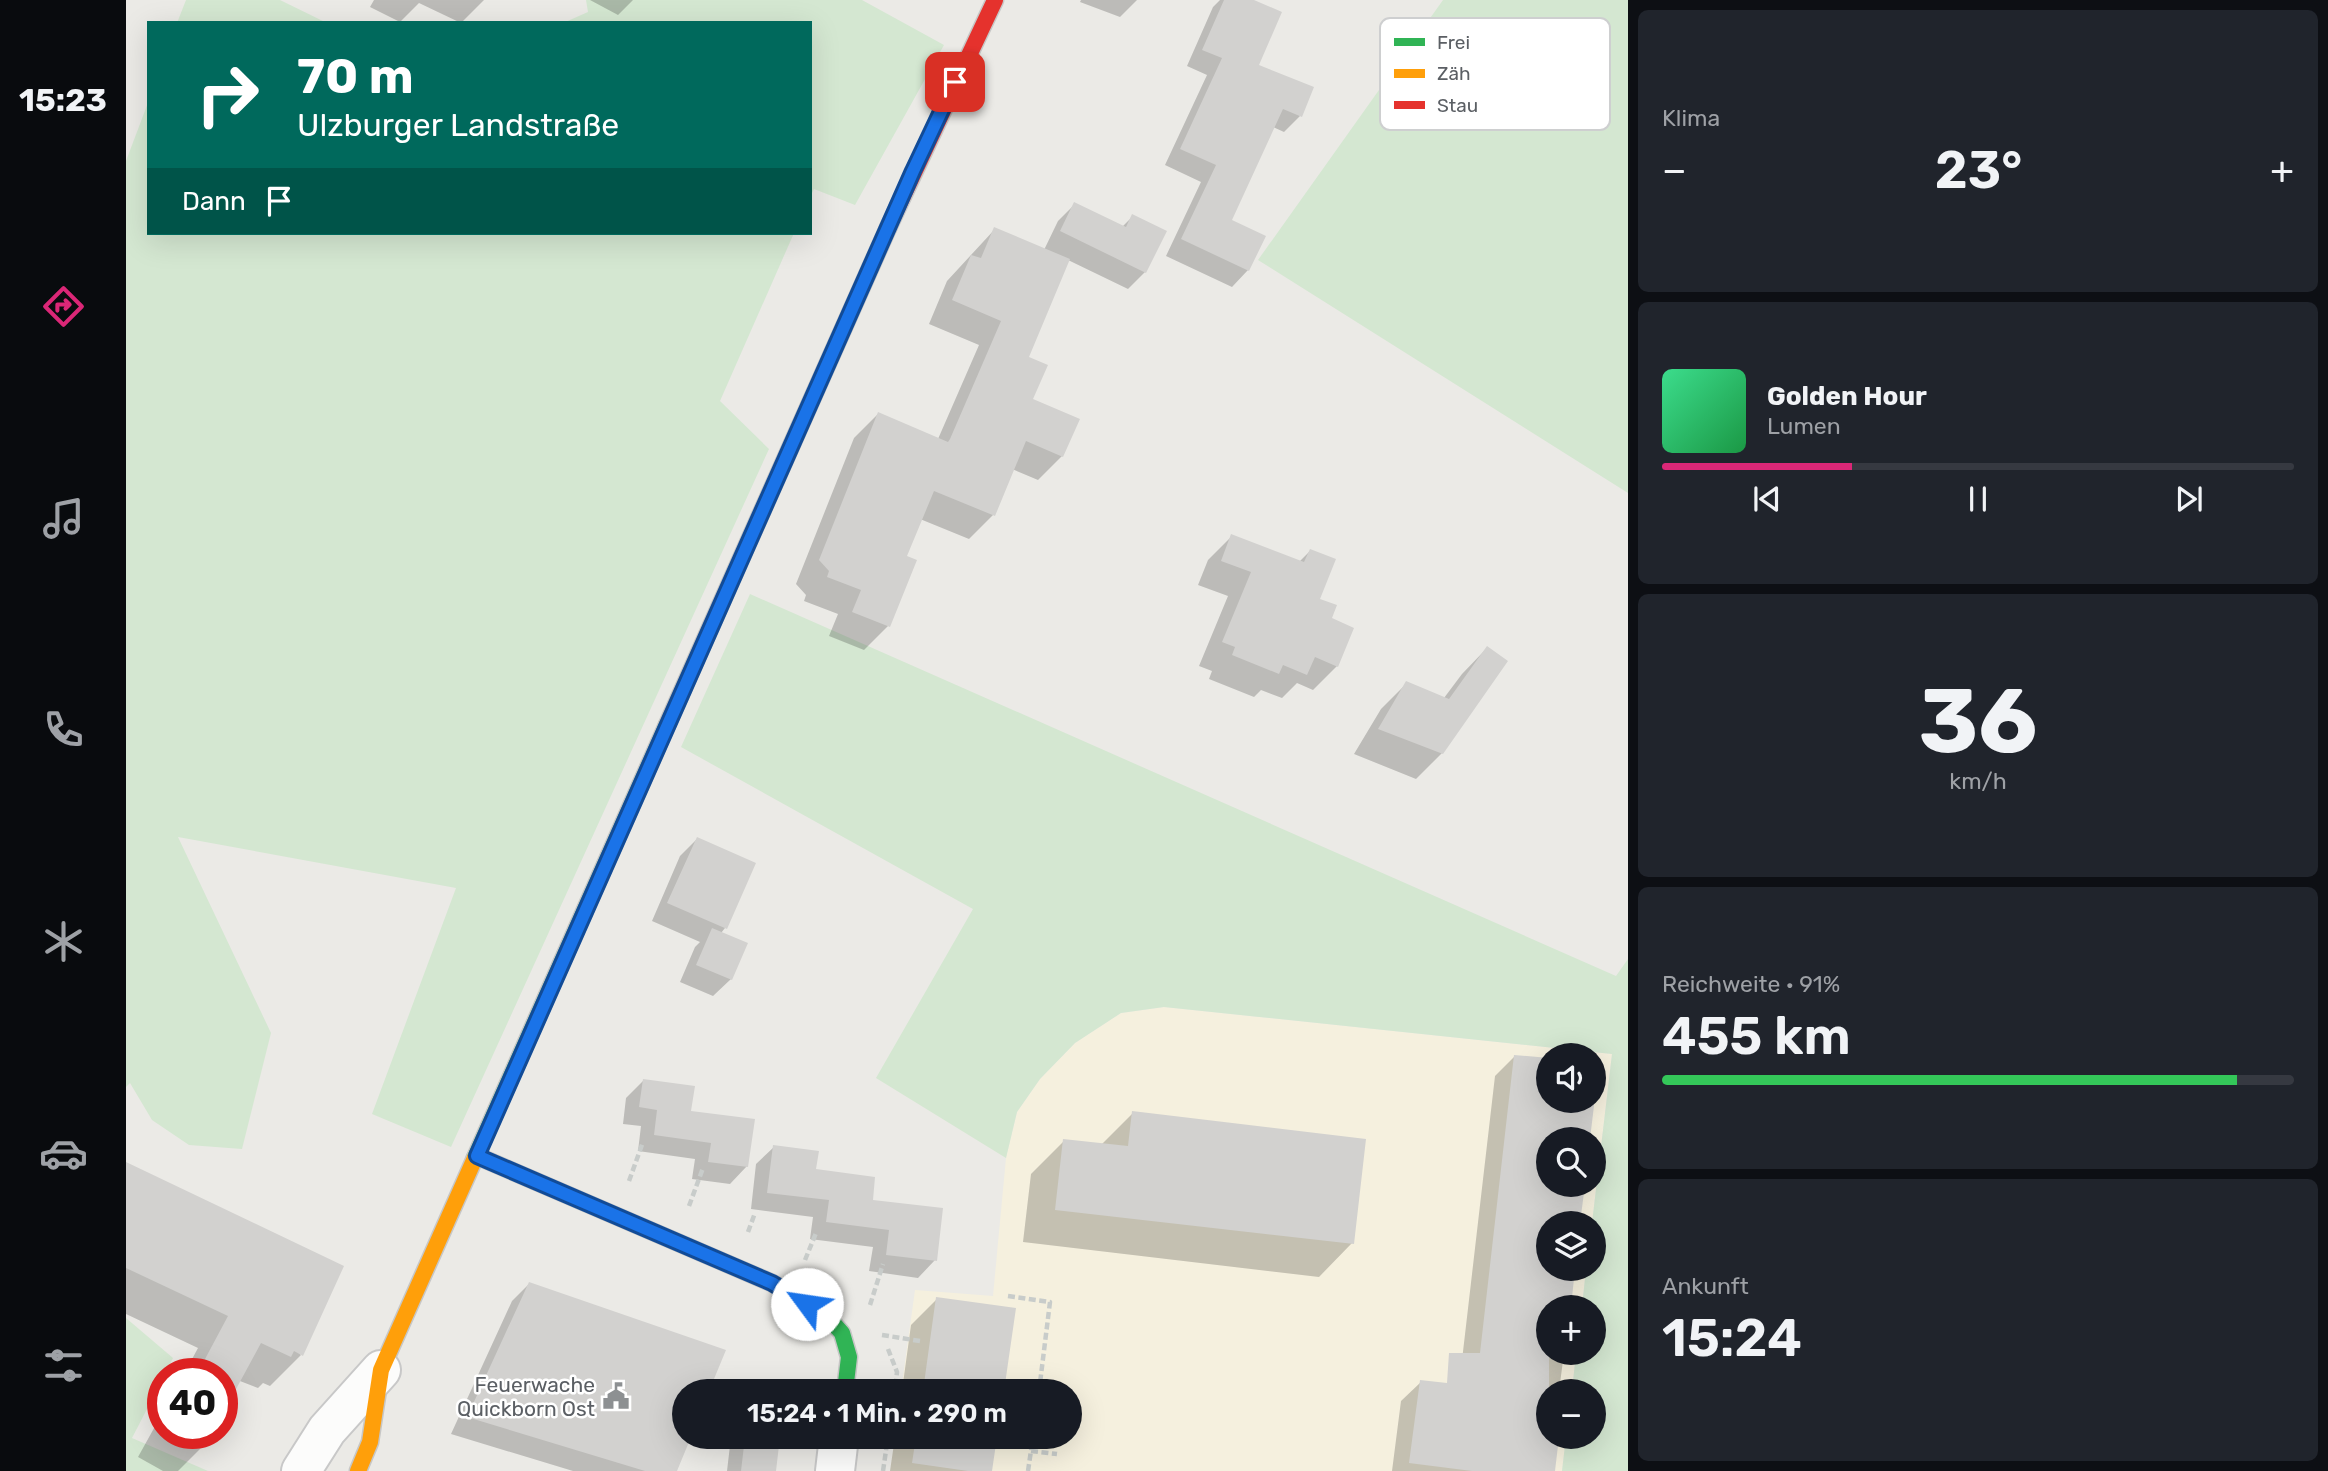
<!DOCTYPE html>
<html lang="de">
<head>
<meta charset="utf-8">
<style>
	body { margin:0; font-family:Rubik,sans-serif; background:#20242c; color:#f1f3f6; height:100vh; display:flex; flex-direction:column; font-size:26px; white-space:nowrap }
	* { box-sizing:border-box; margin:0 }
	p { font-size:23px; color:#9ea1a6 }
	.icon { flex:none; width:38px; height:38px; fill:none; stroke:currentColor; stroke-width:2; stroke-linecap:round; stroke-linejoin:round }
	.map { position:relative; flex:1; overflow:hidden }
	.details { display:flex; flex-direction:column; gap:10px; padding:10px; background:#0d0f14; width:700px }
	.details>* { flex:none }
	.banner { position:absolute; left:21px; top:21px; width:665px; height:214px; border-radius:0px; box-shadow:0 7px 28px #0002; background:#00695c; color:#fff; overflow:hidden }
	.buttons { position:absolute; left:1410px; top:1043px; display:grid; gap:14px }
	.buttons a { display:grid; place-items:center; width:70px; height:70px; border-radius:50%; background:#171b24; box-shadow:0 7px 28px #0002; font-size:35px }
	.speed { position:absolute; left:21px; top:1358px; display:flex; gap:14px; font-size:35px; font-weight:700; text-align:center }
	.speed>* { display:grid; place-content:center; width:91px; height:91px; border-radius:50%; background:#171b24; box-shadow:0 7px 28px #0002; line-height:1 }
	.speed .limit { border:10px solid #d22; background:#fff; color:#111 }
	.pin { position:absolute; display:grid; place-items:center; width:60px; height:60px; color:#fff; margin:-30px; border-radius:14px; box-shadow:0 4px 10px #0006 }
	.me { position:absolute; width:77px; margin:-38px; rotate:301deg; stroke-linejoin:round; filter:drop-shadow(0 0 5px #0008) }
	.turn { display:flex; align-items:center; gap:24px; height:147px; padding:0 35px; font-size:32px }
	.turn .icon { width:91px; height:91px; stroke-width:2.5 }
	.turn b { display:block; font-size:49px; line-height:60px }
	.then { display:flex; align-items:center; height:66px; padding:0 35px; background:#0003; gap:14px; font-size:26px }
	.big { font-size:52px; font-weight:600; line-height:1.1 }
	.details .widget { flex:1; display:flex; flex-direction:column; justify-content:center; gap:10px; min-width:0; padding:0 24px; border-radius:10px; background:#20242c }
	.details .dial { align-items:center; gap:0 }
	.dial b { font-size:91px; line-height:1 }
	.song { display:flex; align-items:center; gap:21px }
	.cover { width:84px; height:84px; border-radius:10px; background:linear-gradient(135deg,hsl(150 70% 55%),hsl(140 70% 35%)) }
	.played { height:7px; border-radius:4px; background:linear-gradient(90deg,#db2777 30%,#363941 30%) }
	.keys { display:flex; justify-content:space-around; direction:ltr }
	.heat { display:flex; justify-content:space-between; align-items:center; font-size:38px; direction:ltr }
	.charge { height:10px; border-radius:5px; background:linear-gradient(90deg,#34c759 91%,#363941 0) }
	.trip { position:absolute; left:546px; top:1379px; width:410px; height:70px; border-radius:35px; background:#171b24; box-shadow:0 7px 28px #0002; font-weight:600; line-height:70px; text-align:center }
	main { display:flex; flex:1; min-height:0 }
	.dock { display:flex; flex-direction:column; width:126px; justify-content:space-around; align-items:center; background:#090b0e; color:#9ea1a6 }
	.dock .icon { width:49px; height:49px }
	.dock .active { color:#db2777 }
	.dock b { font-size:32px; color:#f1f3f6 }
	.map>svg:first-child { display:block }
	.commercial { fill:#f5f0de; fill-rule:evenodd }
	.green { fill:#d4e7d1 }
	.shadow { fill:#0003 }
	.building { fill:#d2d1cf }
	.lines { fill:none; stroke-linecap:round; stroke-linejoin:round }
	.street-casing { stroke:#c8c8c8; stroke-width:42 }
	.fast-casing { stroke:#c7c7c6; stroke-width:19 }
	.slow-casing { stroke:#c7c7c6; stroke-width:19 }
	.jam-casing { stroke:#c7c7c6; stroke-width:19 }
	.path { stroke:#c8ccca; stroke-width:4.5; stroke-dasharray:7 3.5; stroke-linecap:butt }
	.street { stroke:#fcfcfb; stroke-width:38 }
	.fast { stroke:#30b455; stroke-width:16 }
	.slow { stroke:#ff9f0a; stroke-width:16 }
	.jam { stroke:#e5322d; stroke-width:16 }
	.route-casing { stroke:#114b97; stroke-width:18 }
	.route { stroke:#1a73e8; stroke-width:12 }
	.labels { text-anchor:middle; dominant-baseline:central; stroke-width:5; stroke-linejoin:round; paint-order:stroke }
	.poi-label { font-size:21px; fill:#5b5f64; stroke:#fff; text-anchor:end }
	.key { fill:#fff; stroke:#cecfd0; stroke-width:2 }
	.key-label { font-size:19px; fill:#5b5f64 }
</style>
</head>
<body>
<main>
<nav class="dock">
<b>15:23</b>
<svg class="icon active" aria-label="directions" viewBox="0 0 24 24"><path d="M12 3l9 9-9 9-9-9zM9 14v-3h6M13 9l2 2-2 2"/></svg>
<svg class="icon" aria-label="music" viewBox="0 0 24 24"><path d="M9 18V5l10-2v13"/><circle cx="6" cy="18" r="3"/><circle cx="16" cy="16" r="3"/></svg>
<svg class="icon" aria-label="phone" viewBox="0 0 24 24"><path d="M5 4h4l2 5-3 2q2 4 5 5l2-3 5 2v4C11 20 4 13 5 4z"/></svg>
<svg class="icon" aria-label="climate" viewBox="0 0 24 24"><path d="M12 3v18M4 7l16 10M4 17L20 7"/></svg>
<svg class="icon" aria-label="car" viewBox="0 0 24 24"><path d="M5 17H2v-5l4-1 3-4h7l3 4 3 1v5h-3M9 17h6M6 11h13"/><circle cx="7" cy="17" r="2"/><circle cx="17" cy="17" r="2"/></svg>
<svg class="icon" aria-label="filters" viewBox="0 0 24 24"><path d="M4 7h16M4 17h16"/><circle cx="9" cy="7" r="2"/><circle cx="15" cy="17" r="2"/></svg>
</nav>
<div class="map">
<svg width="1502" height="1471" viewBox="0 0 1502 1471">
	<rect width="100%" height="100%" fill="#ebeae6"/>
	<path class="commercial" d="M 1038,1007 L 1486,1054 L 1466,1223 L 1423,1223 L 1423,1269 L 1460,1269 L 1456,1307 L 1423,1307 L 1423,1353 L 1450,1353 L 1446,1391 L 1423,1391 L 1423,1437 L 1440,1437 L 1436,1471 L 764,1471 L 769,1437 L 943,1437 L 943,1391 L 775,1391 L 789,1290 L 867,1296 L 880,1158 L 891,1112 L 914,1079 L 949,1043 L 995,1013 ZM 1423,1055 L 1468,1055 L 1468,1101 L 1423,1101 ZM 1423,1139 L 1468,1139 L 1468,1185 L 1423,1185 Z"/>
	<path class="green" d="M 60,0 L 154,0 L 201,23 L 51,23 Z
		M 460,0 L 736,0 L 818,45 L 729,205 L 688,189 L 684,197 L 684,23 L 437,23 L 462,12 Z
		M 1317,0 L 1502,0 L 1502,493 L 1132,260 Z
		M 23,100 L 23,233 L 668,233 L 594,401 L 643,449 L 325,1147 L 246,1114 L 330,888 L 52,837 L 145,1033 L 116,1149 L 63,1145 L 26,1120 L 4,1083 L 0,1087 L 0,161 Z
		M 624,594 L 1490,976 L 1502,959 L 1502,1471 L 1436,1471 L 1440,1437 L 1468,1437 L 1468,1391 L 1446,1391 L 1450,1353 L 1468,1353 L 1468,1307 L 1456,1307 L 1460,1269 L 1468,1269 L 1468,1223 L 1466,1223 L 1486,1054 L 1038,1007 L 995,1013 L 949,1043 L 914,1079 L 891,1112 L 880,1158 L 750,1078 L 847,909 L 555,747 Z
		M 0,1318 L 47,1358 L 39,1374 L 37,1374 L 37,1378 L 6,1438 L 82,1471 L 0,1471 Z"/>
	<path class="shadow" d="M 248,0 L 358,0 L 335,23 L 293,3 L 274,22 L 244,7 Z
		M 464,0 L 507,0 L 492,15 Z
		M 955,0 L 1011,0 L 994,17 L 954,2 Z
		M 1094,0 L 1124,0 L 1131,66 L 1174,116 L 1158,132 L 1147,127 L 1104,221 L 1122,270 L 1106,287 L 1040,256 L 1075,182 L 1039,165 L 1081,75 L 1061,66 L 1087,7 Z
		M 949,204 L 996,227 L 1007,216 L 1019,272 L 1002,289 L 942,260 L 901,358 L 905,400 L 936,456 L 912,480 L 886,469 L 867,515 L 843,539 L 794,519 L 778,557 L 762,626 L 738,650 L 703,636 L 712,614 L 678,601 L 680,595 L 670,584 L 728,438 L 752,414 L 812,439 L 853,345 L 803,324 L 821,281 L 869,229 L 918,250 L 932,221 Z
		M 1106,536 L 1173,562 L 1184,551 L 1192,600 L 1204,619 L 1211,666 L 1187,690 L 1171,683 L 1156,698 L 1135,690 L 1128,697 L 1083,679 L 1086,671 L 1073,666 L 1102,596 L 1072,585 L 1082,560 Z
		M 1361,648 L 1316,753 L 1290,779 L 1228,754 L 1255,709 L 1281,683 L 1318,698 L 1336,674 Z
		M 571,839 L 628,864 L 599,928 L 595,933 L 620,944 L 605,979 L 587,996 L 554,982 L 569,947 L 574,942 L 526,921 L 554,856 Z
		M 1389,1056 L 1423,1101 L 1467,1101 L 1462,1139 L 1423,1139 L 1423,1185 L 1457,1185 L 1453,1223 L 1423,1223 L 1423,1269 L 1447,1269 L 1443,1307 L 1423,1307 L 1423,1353 L 1438,1353 L 1433,1391 L 1423,1391 L 1423,1437 L 1431,1437 L 1427,1471 L 1266,1471 L 1275,1401 L 1295,1382 L 1333,1386 L 1369,1076 Z
		M 517,1081 L 563,1113 L 621,1166 L 604,1184 L 566,1179 L 569,1159 L 512,1151 L 515,1126 L 497,1124 L 500,1098 Z
		M 1007,1113 L 1226,1243 L 1193,1277 L 897,1242 L 905,1174 L 938,1141 L 975,1145 Z
		M 648,1147 L 745,1201 L 809,1260 L 792,1278 L 743,1271 L 747,1247 L 684,1239 L 687,1217 L 625,1209 L 630,1164 Z
		M 0,1164 L 175,1355 L 144,1386 L 137,1383 L 132,1388 L 96,1374 L 58,1374 L 72,1348 L 0,1314 Z
		M 403,1284 L 598,1351 L 581,1391 L 558,1391 L 558,1437 L 563,1437 L 549,1471 L 447,1471 L 325,1434 L 386,1301 Z
		M 811,1299 L 888,1310 L 876,1391 L 776,1391 L 785,1325 Z
		M 37,1412 L 37,1433 L 84,1433 L 78,1445 L 52,1471 L 37,1471 L 12,1457 Z
		M 605,1437 L 652,1437 L 648,1471 L 601,1471 Z
		M 769,1437 L 870,1437 L 865,1471 L 764,1471 Z"/>
	<path class="building" d="M 1098,0 L 1128,0 L 1156,12 L 1133,65 L 1188,87 L 1176,117 L 1157,109 L 1106,220 L 1140,236 L 1123,271 L 1055,239 L 1090,165 L 1054,149 L 1096,58 L 1076,50 Z
		M 948,202 L 1000,227 L 1006,214 L 1041,231 L 1020,273 L 934,231 Z
		M 868,227 L 944,259 L 903,357 L 922,365 L 907,399 L 954,419 L 937,457 L 900,441 L 869,516 L 808,491 L 781,556 L 791,560 L 764,627 L 726,612 L 735,590 L 701,577 L 703,571 L 693,560 L 752,412 L 822,442 L 824,439 L 875,321 L 826,300 L 845,255 L 855,258 Z
		M 1105,534 L 1178,562 L 1184,549 L 1210,559 L 1194,599 L 1211,605 L 1206,618 L 1228,628 L 1212,667 L 1189,657 L 1181,675 L 1157,665 L 1153,674 L 1106,655 L 1109,647 L 1096,642 L 1125,572 L 1095,561 Z
		M 1361,646 L 1382,661 L 1317,754 L 1252,729 L 1280,681 L 1323,699 Z
		M 571,837 L 630,863 L 601,929 L 541,903 Z
		M 586,928 L 622,943 L 606,980 L 570,965 Z
		M 1388,1055 L 1423,1058 L 1423,1101 L 1468,1101 L 1468,1063 L 1473,1064 L 1464,1139 L 1423,1139 L 1423,1185 L 1459,1185 L 1454,1223 L 1423,1223 L 1423,1269 L 1449,1269 L 1445,1307 L 1423,1307 L 1423,1437 L 1433,1437 L 1429,1471 L 1346,1471 L 1283,1463 L 1294,1380 L 1321,1383 L 1323,1353 L 1354,1353 Z
		M 517,1079 L 569,1086 L 565,1111 L 629,1119 L 622,1167 L 582,1162 L 585,1143 L 528,1135 L 531,1110 L 513,1107 Z
		M 1006,1111 L 1240,1139 L 1228,1244 L 929,1210 L 937,1139 L 1002,1146 Z
		M 647,1145 L 693,1151 L 690,1169 L 749,1177 L 747,1200 L 817,1208 L 811,1261 L 760,1255 L 763,1230 L 700,1222 L 703,1200 L 641,1193 Z
		M 0,1162 L 218,1266 L 177,1356 L 168,1351 L 165,1357 L 135,1343 L 96,1415 L 96,1374 L 71,1374 L 102,1316 L 0,1268 Z
		M 403,1282 L 600,1350 L 583,1391 L 558,1391 L 558,1437 L 565,1437 L 551,1471 L 519,1471 L 341,1417 Z
		M 810,1297 L 890,1308 L 878,1391 L 797,1391 Z
		M 619,1437 L 654,1437 L 650,1471 L 615,1471 Z
		M 790,1437 L 871,1437 L 866,1471 L 842,1471 L 786,1463 Z"/>
	<g class="lines">
		<defs>
			<path id="street" d="M 175,1471 L 201,1430 L 255,1370
				M 709,1471 L 713,1437"/>
			<path id="fast" d="M 351,1156 L 646,1283 L 699,1314 L 716,1333 L 723,1357 L 719,1391
				M 349,1158 L 541,725"/>
			<path id="slow" d="M 541,725 L 762,228
				M 232,1471 L 244,1442 L 255,1370 L 349,1158"/>
			<path id="jam" d="M 762,228 L 869,0"/>
		</defs>
		<use href="#street" class="street-casing"/>
		<use href="#fast" class="fast-casing"/>
		<use href="#slow" class="slow-casing"/>
		<use href="#jam" class="jam-casing"/>
		<path class="path" d="M 503,1181 L 517,1142
			M 563,1206 L 577,1168
			M 622,1232 L 629,1213
			M 679,1260 L 690,1233
			M 882,1296 L 924,1302 L 913,1391
			M 744,1305 L 757,1264
			M 756,1335 L 794,1341
			M 762,1349 L 771,1372 L 769,1391
			M 905,1451 L 931,1454
			M 757,1471 L 762,1437
			M 902,1471 L 907,1437"/>
		<use href="#street" class="street"/>
		<use href="#fast" class="fast"/>
		<use href="#slow" class="slow"/>
		<use href="#jam" class="jam"/>
	</g>
	<g class="lines">
		<defs>
			<path id="route" d="M 681,1304 L 646,1283 L 351,1156 L 787,171 L 829,82"/>
		</defs>
		<use href="#route" class="route-casing"/>
		<use href="#route" class="route"/>
	</g>
	<defs>
		<symbol id="civic-bare" viewBox="-9 -9 18 18"><path d="M-.6-6.5H3V-4.5H.6V-3L4-1V1h2V6H-6V1h2V-1L-.6-3ZM-1.2 2.5V6h2.4V2.5Z" fill="#8d9092" stroke="#fff" stroke-width="2.5" paint-order="stroke"/></symbol>
	</defs>
	<g fill-rule="evenodd">
		<use href="#civic-bare" x="471" y="1377" width="38" height="38"/>
	</g>
	<g class="labels">
		<g class="poi-label">
			<text x="469" y="1384">Feuerwache<tspan x="469" dy="24">Quickborn Ost</tspan></text>
		</g>
	</g>
	<rect x="1254" y="18" width="230" height="112" rx="10" class="key"/>
	<rect x="1268" y="38" width="31" height="8" fill="#30b455"/>
	<rect x="1268" y="69" width="31" height="9" fill="#ff9f0a"/>
	<rect x="1268" y="101" width="31" height="8" fill="#e5322d"/>
	<g class="key-label">
		<text x="1311" y="49">Frei</text>
		<text x="1311" y="80">Zäh</text>
		<text x="1311" y="112">Stau</text>
	</g>
</svg>
<div class="buttons">
<a><svg class="icon" aria-label="sound" viewBox="0 0 24 24"><path d="M4 9h4l5-4v14l-5-4H4zM17 9q2 3 0 6"/></svg></a>
<a><svg class="icon" aria-label="search" viewBox="0 0 24 24"><circle cx="10" cy="10" r="6"/><path d="M15 15l6 6"/></svg></a>
<a><svg class="icon" aria-label="layers" viewBox="0 0 24 24"><path d="M12 4l9 5-9 5-9-5zM3 14l9 5 9-5"/></svg></a>
<a>+</a>
<a>−</a>
</div>
<div class="speed"><div class="limit">40</div></div>
<div class="pin" style="left:829px;top:82px;background:#d93025"><svg class="icon" aria-label="arrive" viewBox="0 0 24 24"><path d="M6 21V4h12l-3 4 3 4H6"/></svg></div>
<svg class="me" style="left:681px;top:1304px" viewBox="-20 -20 40 40"><circle r="19" fill="#fff"/><path d="M0-13L10 11 0 6-10 11z" fill="#1a73e8"/></svg>
<div class="trip">15:24 · 1 Min. · 290 m</div>
<div class="banner">
<div class="turn"><svg class="icon" aria-label="right" viewBox="0 0 24 24"><path d="M7 20v-9h11M14 6l5 5-5 5"/></svg><div><b>70 m</b>Ulzburger Landstraße</div></div>
<div class="then">Dann<svg class="icon" aria-label="arrive" viewBox="0 0 24 24"><path d="M6 21V4h12l-3 4 3 4H6"/></svg></div>
</div>
</div>
<section class="details">
<div class="widget"><p>Klima</p>
<div class="heat"><a>−</a><b class="big">23°</b><a>+</a></div>
</div>
<div class="widget">
<div class="song"><i class="cover"></i><div><b>Golden Hour</b><p>Lumen</p></div></div>
<div class="played"></div>
<div class="keys"><svg class="icon" aria-label="previous" viewBox="0 0 24 24"><path d="M18 5L8 12l10 7zM5 5v14"/></svg><svg class="icon" aria-label="pause" viewBox="0 0 24 24"><path d="M8 5v14M16 5v14"/></svg><svg class="icon" aria-label="next" viewBox="0 0 24 24"><path d="M6 5l10 7-10 7zM19 5v14"/></svg></div>
</div>
<div class="widget dial"><b>36</b><p>km/h</p></div>
<div class="widget"><p>Reichweite · 91%</p><b class="big">455 km</b><div class="charge"></div></div>
<div class="widget"><p>Ankunft</p><b class="big">15:24</b></div>
</section>
</main>
</body>
</html>
